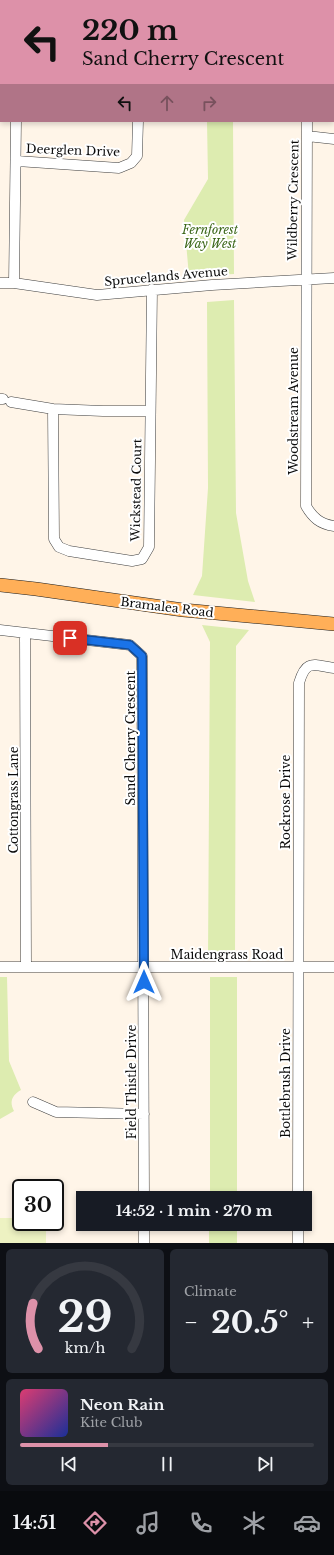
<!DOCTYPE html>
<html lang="en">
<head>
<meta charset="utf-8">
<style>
	body { margin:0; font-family:"Libre Baskerville",serif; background:#242831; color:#f1f3f6; height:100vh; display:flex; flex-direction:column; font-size:15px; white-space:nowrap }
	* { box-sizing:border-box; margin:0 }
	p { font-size:13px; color:#9ea1a6 }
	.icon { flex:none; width:22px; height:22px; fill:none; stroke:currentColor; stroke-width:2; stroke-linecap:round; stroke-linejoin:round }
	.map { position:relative; height:1243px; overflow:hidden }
	.details { display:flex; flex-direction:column; gap:6px; padding:6px; background:#0d0f14; flex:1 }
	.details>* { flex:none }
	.hud { position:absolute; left:0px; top:0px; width:334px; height:122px; box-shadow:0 2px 6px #0003; background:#dd91a9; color:#111; overflow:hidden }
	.speed { position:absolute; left:12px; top:1179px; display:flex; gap:8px; font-size:20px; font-weight:700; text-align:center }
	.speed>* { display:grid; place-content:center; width:52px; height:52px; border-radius:50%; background:#171b24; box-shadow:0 2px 6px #0003; line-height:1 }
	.speed .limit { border:2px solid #111; border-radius:6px; background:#fff; color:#111 }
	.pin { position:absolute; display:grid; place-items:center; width:34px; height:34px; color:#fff; margin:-17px; border-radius:8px; box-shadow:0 2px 6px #0006 }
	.me { position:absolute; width:44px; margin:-22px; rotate:0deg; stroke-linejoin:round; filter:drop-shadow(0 0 3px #0008) }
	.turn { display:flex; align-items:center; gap:14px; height:84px; padding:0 16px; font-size:18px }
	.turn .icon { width:52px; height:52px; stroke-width:2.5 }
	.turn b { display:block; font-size:28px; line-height:34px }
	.lanes { display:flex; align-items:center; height:38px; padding:0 16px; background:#0003; justify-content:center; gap:20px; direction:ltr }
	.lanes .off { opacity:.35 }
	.big { font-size:30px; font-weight:700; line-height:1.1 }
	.details .widget { flex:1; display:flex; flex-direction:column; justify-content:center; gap:6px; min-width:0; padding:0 14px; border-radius:6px; background:#242831 }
	.details .dial { align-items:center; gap:0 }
	.dial svg { height:104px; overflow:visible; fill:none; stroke:#363941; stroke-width:7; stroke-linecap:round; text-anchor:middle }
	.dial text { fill:#f1f3f6; stroke:none }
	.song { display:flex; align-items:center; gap:12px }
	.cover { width:48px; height:48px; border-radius:6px; background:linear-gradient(135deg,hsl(340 70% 55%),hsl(230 70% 35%)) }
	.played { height:4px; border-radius:2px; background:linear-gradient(90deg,#dd91a9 30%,#363941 30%) }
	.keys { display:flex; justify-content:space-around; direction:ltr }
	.heat { display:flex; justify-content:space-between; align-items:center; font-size:22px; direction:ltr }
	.details .tiles { flex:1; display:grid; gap:6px; grid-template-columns:1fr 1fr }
	.widget:last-child { grid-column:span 2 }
	.trip { position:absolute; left:76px; top:1191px; width:236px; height:40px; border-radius:0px; background:#171b24; box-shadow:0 2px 6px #0003; font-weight:700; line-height:40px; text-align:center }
	.tab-bar { display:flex; height:64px; justify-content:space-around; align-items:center; background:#090b0e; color:#9ea1a6 }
	.tab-bar .icon { width:28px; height:28px }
	.tab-bar .selected { color:#dd91a9 }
	.tab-bar b { font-size:18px; color:#f1f3f6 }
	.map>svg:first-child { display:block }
	.green { fill:#ddecb0 }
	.pitch { fill:#edf2c2 }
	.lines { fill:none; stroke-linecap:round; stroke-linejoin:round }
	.minor-casing { stroke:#3e3e3e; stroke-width:11 }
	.major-casing { stroke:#1c1c1c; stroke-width:14 }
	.minor { stroke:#fff; stroke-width:10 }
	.major { stroke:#ffaf58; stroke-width:13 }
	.route-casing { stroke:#114b97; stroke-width:10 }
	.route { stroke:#1a73e8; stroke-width:7 }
	.labels { text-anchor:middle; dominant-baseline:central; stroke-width:4; stroke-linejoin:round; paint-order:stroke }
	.street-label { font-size:12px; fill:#0b0b0b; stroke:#fff }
	.park-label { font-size:12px; font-style:italic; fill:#3a6617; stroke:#fff }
</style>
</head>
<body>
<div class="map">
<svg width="334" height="1243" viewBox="0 0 334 1243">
	<rect width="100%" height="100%" fill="#fff5e8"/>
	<path class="green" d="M 207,121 L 233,121 L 234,274 L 189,276 L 184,220 L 208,179 Z
		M 234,300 L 236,513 L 248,581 L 255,602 L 193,595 L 202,576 L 208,488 L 207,302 Z
		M 202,625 L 249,630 L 236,646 L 235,957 L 208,957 L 210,642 Z
		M 0,977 L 7,977 L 9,1061 L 21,1090 C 12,1095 9,1102 14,1111 L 0,1119 Z
		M 210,977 L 237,977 L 237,1198 L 210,1198 Z
		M 209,1224 L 237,1224 L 237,1243 L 209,1243 Z"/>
	<path class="pitch" d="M 0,1218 L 21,1218 L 21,1222 L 46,1222 L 46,1243 L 0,1243 Z"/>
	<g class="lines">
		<defs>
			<path id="minor" d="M 15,0 L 15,1
				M 137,0 L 137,1
				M 307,0 L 307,1
				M 307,121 L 306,506 C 313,518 320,524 334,526
				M 307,136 L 334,139
				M 17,161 L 119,168 L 131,163 L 137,156 L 138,121
				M 0,283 L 14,283 L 97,295 L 212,285 L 334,278
				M 14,283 L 16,121
				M 0,399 L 3,399
				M 11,402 L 53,409 L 103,411 L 150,411
				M 53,409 L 54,539 L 59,547 L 69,551 L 132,561 L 142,559 L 149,547 L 152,289
				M 0,630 L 130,645 L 142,656 L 144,1198
				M 25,633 L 26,967
				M 0,967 L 334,967
				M 33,1102 L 56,1112 L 144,1114
				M 298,1198 L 299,683 C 306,659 313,665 334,668
				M 144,1224 L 144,1243
				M 298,1224 L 298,1243"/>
			<path id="major" d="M 0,585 L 36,589 L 183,610 L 334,624"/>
		</defs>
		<use href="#minor" class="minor-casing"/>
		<use href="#major" class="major-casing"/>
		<use href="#minor" class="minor"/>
		<use href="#major" class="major"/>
	</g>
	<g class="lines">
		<defs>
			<path id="route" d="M 70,638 L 130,645 L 142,656 L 144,982"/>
		</defs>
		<use href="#route" class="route-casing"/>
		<use href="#route" class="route"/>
	</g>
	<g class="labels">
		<g class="street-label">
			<text transform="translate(73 150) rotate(2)">Deerglen Drive</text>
			<text transform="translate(293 200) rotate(-89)">Wildberry Crescent</text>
			<text transform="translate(166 276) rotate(-5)">Sprucelands Avenue</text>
			<text transform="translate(293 411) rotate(-90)">Woodstream Avenue</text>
			<text transform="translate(136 490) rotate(-89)">Wickstead Court</text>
			<text transform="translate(167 607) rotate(7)">Bramalea Road</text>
			<text transform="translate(130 738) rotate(-90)">Sand Cherry Crescent</text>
			<text transform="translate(13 800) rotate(-90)">Cottongrass Lane</text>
			<text transform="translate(285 802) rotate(-90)">Rockrose Drive</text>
			<text x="227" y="954">Maidengrass Road</text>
			<text transform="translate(131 1082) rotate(-90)">Field Thistle Drive</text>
			<text transform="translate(285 1083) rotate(-90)">Bottlebrush Drive</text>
		</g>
		<g class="park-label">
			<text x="210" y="229">Fernforest<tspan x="210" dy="14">Way West</tspan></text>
		</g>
	</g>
</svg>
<div class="speed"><div class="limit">30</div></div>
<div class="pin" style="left:70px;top:638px;background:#d93025"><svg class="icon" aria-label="arrive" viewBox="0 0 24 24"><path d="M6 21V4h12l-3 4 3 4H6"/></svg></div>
<svg class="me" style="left:144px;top:982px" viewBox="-20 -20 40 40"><path d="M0-17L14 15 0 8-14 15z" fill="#1a73e8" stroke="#fff" stroke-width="4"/></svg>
<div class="trip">14:52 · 1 min · 270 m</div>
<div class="hud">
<div class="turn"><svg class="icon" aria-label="left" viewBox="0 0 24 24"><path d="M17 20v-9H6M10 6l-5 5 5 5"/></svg><div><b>220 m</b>Sand Cherry Crescent</div></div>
<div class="lanes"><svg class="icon" aria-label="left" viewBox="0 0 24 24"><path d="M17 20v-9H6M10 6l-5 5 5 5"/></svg><svg class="icon off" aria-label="ahead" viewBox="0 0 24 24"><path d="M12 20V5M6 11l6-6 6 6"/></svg><svg class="icon off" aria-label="right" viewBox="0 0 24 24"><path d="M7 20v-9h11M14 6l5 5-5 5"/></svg></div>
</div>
</div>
<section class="details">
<div class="tiles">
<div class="widget dial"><svg viewBox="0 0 100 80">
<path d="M14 69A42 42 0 1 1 86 69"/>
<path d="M14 69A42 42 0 0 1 10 34" stroke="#dd91a9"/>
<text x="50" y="56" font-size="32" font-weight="700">29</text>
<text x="50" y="72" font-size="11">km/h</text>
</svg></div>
<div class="widget"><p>Climate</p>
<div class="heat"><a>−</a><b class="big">20.5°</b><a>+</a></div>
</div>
<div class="widget">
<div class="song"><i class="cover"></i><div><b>Neon Rain</b><p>Kite Club</p></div></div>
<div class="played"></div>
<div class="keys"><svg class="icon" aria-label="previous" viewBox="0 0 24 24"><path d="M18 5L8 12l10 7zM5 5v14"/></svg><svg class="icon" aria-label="pause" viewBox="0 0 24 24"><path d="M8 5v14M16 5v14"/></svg><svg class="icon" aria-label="next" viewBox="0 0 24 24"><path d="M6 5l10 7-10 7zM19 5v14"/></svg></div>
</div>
</div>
</section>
<nav class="tab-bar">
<b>14:51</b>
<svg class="icon selected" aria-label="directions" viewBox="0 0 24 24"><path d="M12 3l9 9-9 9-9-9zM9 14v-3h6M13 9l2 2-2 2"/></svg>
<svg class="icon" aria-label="music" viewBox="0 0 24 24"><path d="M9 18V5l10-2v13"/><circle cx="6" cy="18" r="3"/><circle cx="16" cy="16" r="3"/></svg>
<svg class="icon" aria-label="phone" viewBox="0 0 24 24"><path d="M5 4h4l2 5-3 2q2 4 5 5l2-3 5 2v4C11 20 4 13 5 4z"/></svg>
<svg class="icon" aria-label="climate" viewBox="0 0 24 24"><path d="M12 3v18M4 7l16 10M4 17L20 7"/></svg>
<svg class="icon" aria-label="car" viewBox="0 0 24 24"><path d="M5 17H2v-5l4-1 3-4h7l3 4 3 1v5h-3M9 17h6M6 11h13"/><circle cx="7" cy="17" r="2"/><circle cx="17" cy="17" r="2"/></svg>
</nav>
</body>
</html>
